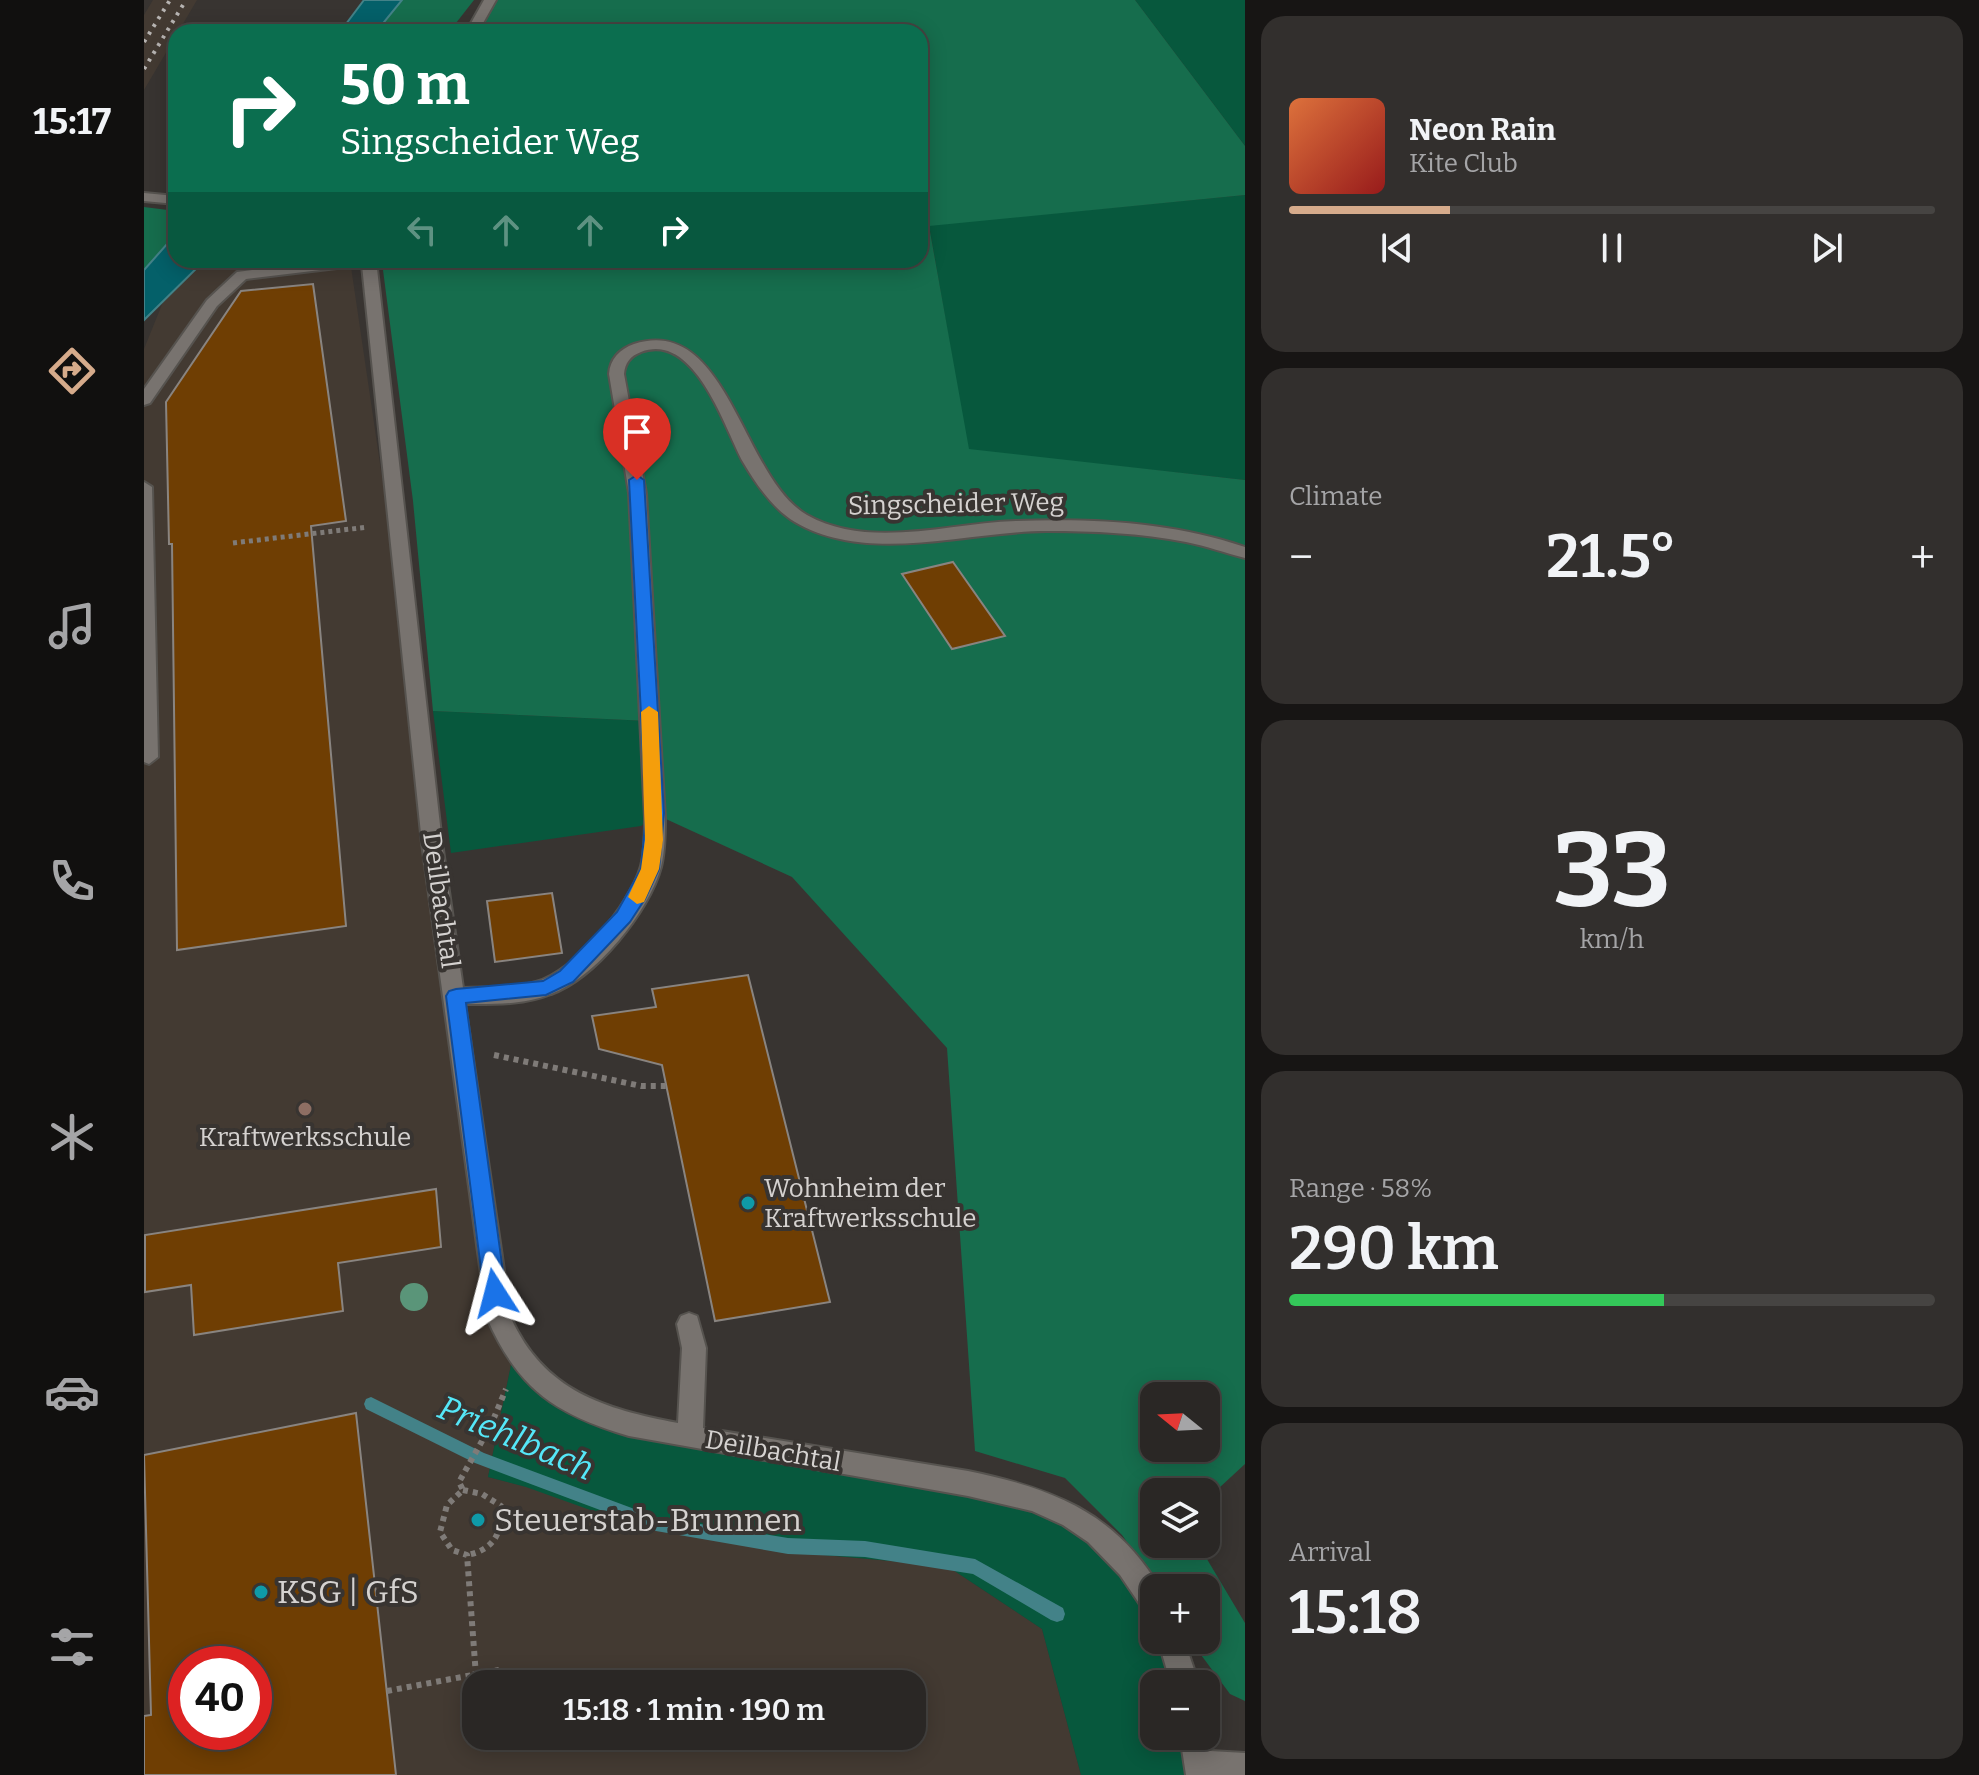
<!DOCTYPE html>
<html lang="en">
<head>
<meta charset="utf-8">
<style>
	body { margin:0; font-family:Bitter,serif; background:#322f2d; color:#f1f3f6; height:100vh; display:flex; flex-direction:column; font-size:30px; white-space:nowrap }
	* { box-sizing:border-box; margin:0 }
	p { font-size:26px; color:#a5a5a7 }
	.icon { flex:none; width:44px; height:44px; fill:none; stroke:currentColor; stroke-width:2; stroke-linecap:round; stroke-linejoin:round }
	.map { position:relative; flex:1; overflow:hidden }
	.side { display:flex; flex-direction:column; gap:16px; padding:16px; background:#171514; width:734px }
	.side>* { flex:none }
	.guide { position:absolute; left:24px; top:24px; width:760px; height:244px; border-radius:24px; box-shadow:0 4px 20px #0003,0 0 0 2px #464442; background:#0b6e4f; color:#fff; overflow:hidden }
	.needle { width:52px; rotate:288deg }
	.buttons { position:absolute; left:996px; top:1382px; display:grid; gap:16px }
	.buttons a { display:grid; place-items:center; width:80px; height:80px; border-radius:16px; background:#2a2725; box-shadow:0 4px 20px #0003,0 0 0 2px #464442; font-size:40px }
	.speed { position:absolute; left:24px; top:1646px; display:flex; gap:16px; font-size:40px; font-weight:700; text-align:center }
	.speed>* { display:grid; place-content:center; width:104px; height:104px; border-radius:50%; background:#2a2725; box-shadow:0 4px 20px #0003,0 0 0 2px #464442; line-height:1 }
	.speed .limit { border:12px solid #d22; background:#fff; color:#111 }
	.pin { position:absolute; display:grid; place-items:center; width:68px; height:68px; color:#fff; margin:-82px -34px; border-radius:50% 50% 50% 0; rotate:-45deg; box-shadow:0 0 8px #0007 }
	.pin .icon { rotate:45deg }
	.me { position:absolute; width:88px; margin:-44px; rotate:351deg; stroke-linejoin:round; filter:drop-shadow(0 0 6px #0008) }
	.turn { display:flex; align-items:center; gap:28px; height:168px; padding:0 40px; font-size:36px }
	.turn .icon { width:104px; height:104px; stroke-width:2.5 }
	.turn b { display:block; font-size:56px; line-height:68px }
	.lanes { display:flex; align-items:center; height:76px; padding:0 40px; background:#0003; justify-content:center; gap:40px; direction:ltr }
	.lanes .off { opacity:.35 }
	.big { font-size:60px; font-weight:600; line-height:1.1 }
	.side .card { flex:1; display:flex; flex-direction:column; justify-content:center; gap:12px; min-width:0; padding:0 28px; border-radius:24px; background:#322f2d }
	.side .dial { align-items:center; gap:0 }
	.dial b { font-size:104px; line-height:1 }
	.song { display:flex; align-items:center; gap:24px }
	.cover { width:96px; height:96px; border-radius:12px; background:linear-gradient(135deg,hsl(20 70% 55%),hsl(0 70% 35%)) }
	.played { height:8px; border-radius:4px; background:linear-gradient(90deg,#d6ab8b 25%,#464442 25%) }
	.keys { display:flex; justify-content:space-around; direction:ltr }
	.heat { display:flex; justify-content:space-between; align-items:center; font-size:44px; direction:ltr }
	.charge { height:12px; border-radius:6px; background:linear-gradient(90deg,#34c759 58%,#464442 0) }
	.trip { position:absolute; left:318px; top:1670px; width:464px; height:80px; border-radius:24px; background:#2a2725; box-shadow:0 4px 20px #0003,0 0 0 2px #464442; font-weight:600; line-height:80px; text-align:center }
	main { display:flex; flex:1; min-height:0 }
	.tab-bar { display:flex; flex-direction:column; width:144px; justify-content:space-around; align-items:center; background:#11100f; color:#a5a5a7 }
	.tab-bar .icon { width:56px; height:56px }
	.tab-bar .selected { color:#d6ab8b }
	.tab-bar b { font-size:36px; color:#f1f3f6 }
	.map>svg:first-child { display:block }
	.built { fill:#433a32; fill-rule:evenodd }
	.green { fill:#07583d }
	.forest { fill:#166d4d; fill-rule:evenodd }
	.water { fill:#046069; stroke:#438288; stroke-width:2 }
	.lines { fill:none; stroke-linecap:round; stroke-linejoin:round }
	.stream { fill:#438288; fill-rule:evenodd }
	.building { fill:#6f3e03; stroke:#898480; stroke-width:2; fill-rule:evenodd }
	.minor-casing { stroke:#56534f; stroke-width:4 }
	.path-far1 { stroke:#7f7b78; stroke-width:5; stroke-dasharray:4 4; stroke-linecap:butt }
	.path { stroke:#7f7b78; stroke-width:6; stroke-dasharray:5 5; stroke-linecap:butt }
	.minor { fill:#78736f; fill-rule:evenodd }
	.rail { stroke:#b6b3b1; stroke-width:4; stroke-dasharray:3 6; stroke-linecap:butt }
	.tree { fill:#5a9579 }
	.route { fill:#1a73e8; stroke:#114b97; stroke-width:2 }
	.slow { fill:#f59e0b }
	.education-dot { fill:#8d6e63; stroke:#383431; stroke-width:3 }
	.culture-dot { fill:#0f9aa8; stroke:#383431; stroke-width:3 }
	.labels { text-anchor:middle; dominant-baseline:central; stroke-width:8; stroke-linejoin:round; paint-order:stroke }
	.street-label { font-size:26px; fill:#d5d2d0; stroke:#383431 }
	.poi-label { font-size:26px; fill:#d5d2d0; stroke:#383431 }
	.near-poi-label { font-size:32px; fill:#d5d2d0; stroke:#383431; text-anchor:start }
	.near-water-label { font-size:34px; font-style:italic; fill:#55e7f8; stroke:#383431 }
</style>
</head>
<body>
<main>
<nav class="tab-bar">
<b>15:17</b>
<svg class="icon selected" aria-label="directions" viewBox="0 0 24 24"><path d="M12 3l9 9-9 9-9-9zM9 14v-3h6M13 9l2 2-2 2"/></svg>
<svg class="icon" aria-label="music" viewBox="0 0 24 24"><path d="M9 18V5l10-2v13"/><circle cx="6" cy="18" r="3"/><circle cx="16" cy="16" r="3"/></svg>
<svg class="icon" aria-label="phone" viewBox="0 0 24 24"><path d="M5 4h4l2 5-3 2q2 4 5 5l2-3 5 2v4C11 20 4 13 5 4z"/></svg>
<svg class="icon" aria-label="climate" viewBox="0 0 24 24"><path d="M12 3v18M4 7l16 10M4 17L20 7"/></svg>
<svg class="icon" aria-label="car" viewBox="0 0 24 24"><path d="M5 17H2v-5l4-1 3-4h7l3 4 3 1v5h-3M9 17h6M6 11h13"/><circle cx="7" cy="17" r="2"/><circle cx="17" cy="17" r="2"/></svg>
<svg class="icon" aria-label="filters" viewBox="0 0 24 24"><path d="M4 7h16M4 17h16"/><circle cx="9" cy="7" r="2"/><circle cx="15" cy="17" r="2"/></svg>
</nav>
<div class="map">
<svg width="1101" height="1775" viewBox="0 0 1101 1775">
	<rect width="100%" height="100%" fill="#383431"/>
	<path class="built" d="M 9,0 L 53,0 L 0,90 L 0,15 Z
		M 61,260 L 206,260 L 368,1360 L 344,1477 L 635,1551 L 803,1566 L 898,1629 L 937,1775 L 0,1775 L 0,349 L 19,302 ZM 42,1664 L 110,1664 L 110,1732 L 42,1732 ZM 332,1684 L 768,1684 L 768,1736 L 332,1736 Z"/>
	<path class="green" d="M 991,0 L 1101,0 L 1101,146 Z
		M 1101,195 L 1101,480 L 824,450 L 785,225 Z
		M 289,711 L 505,721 L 511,814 L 497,826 L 307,853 Z
		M 368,1360 L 405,1397 L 825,1492 L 923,1525 L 954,1550 L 1008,1615 L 1010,1640 L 1014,1640 L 1024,1684 L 1010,1684 L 1010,1736 L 1035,1736 L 1041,1775 L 937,1775 L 898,1629 L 803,1566 L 635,1551 L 491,1526 L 382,1487 L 344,1477 Z"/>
	<path class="forest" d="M 258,0 L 330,0 L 305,32 L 232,32 Z
		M 352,0 L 991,0 L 1101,146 L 1101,195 L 785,226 L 825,449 L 1101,480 L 1101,1464 L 1062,1500 L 1062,1492 L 1010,1492 L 1010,1544 L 1054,1544 L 1101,1623 L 1101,1701 L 1086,1694 L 1046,1640 L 1062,1640 L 1062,1588 L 1015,1588 L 978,1535 L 921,1478 L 831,1451 L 803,1048 L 648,877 L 511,814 L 505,721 L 289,711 L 269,501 L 239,270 L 242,260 L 776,260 L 776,32 L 336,32 ZM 1010,1396 L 1062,1396 L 1062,1448 L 1010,1448 Z
		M 0,207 L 32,211 L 32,233 L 0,270 Z"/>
	<path class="water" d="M 220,0 L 258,0 L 232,32 L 196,32 Z
		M 32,234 L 32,260 L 61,260 L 0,320 L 0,270 Z"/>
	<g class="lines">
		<path class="stream" d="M 227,1397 L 340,1453 L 512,1517 L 644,1538 L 721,1541 L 831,1559 L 919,1608 L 921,1614 L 919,1620 L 913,1622 L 907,1620 L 829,1574 L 721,1557 L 644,1554 L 512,1531 L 331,1463 L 222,1409 L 220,1404 L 222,1399 Z"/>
	</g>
	<path class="building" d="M 169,284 L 202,521 L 167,526 L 202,926 L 33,950 L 28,544 L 25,544 L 22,402 L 97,291 Z
		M 809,562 L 861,636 L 808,649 L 758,574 Z
		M 408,893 L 418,953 L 351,962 L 343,901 Z
		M 604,975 L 686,1302 L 571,1321 L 518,1065 L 455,1049 L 448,1016 L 512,1007 L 508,989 Z
		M 292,1189 L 297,1247 L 194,1263 L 199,1311 L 50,1335 L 47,1285 L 1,1292 L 1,1235 Z
		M 212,1413 L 252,1775 L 0,1775 L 0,1716 L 7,1715 L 0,1455 ZM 42,1664 L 110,1664 L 110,1732 L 42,1732 Z"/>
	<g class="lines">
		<defs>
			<path id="minor" d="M 340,0 L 352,0 L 334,32 L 322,32 Z
				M 0,193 L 32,196 L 32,204 L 0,201 Z
				M 188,260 L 232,260 L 298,843 L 319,988 C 343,987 369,989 392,982 C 431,971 486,905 497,866 C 501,851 501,834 501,818 L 485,493 L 465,374 C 466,359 476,349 490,344 C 584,314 598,478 663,515 C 725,550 805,523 872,521 C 949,518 1028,522 1101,547 L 1101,558 C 1081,553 1063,546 1042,542 C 997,533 949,531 903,531 C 823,531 724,565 651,522 C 629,509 612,484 599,462 C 581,429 551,331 497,352 C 486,356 481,363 480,374 L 502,493 L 521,818 C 521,834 521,851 517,867 C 505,912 451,978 407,994 C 380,1005 350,1004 321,1004 L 367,1318 C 400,1391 460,1409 534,1423 L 538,1348 L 533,1324 L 537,1316 L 545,1313 L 553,1316 L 562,1348 L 559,1428 L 824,1471 C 907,1488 971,1512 1016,1588 L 1010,1588 L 1010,1616 L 1001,1612 L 976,1575 L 944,1542 L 919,1525 L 888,1511 L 824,1496 L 485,1436 C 411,1414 374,1389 343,1318 L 278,843 L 218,265 L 102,279 L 73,306 L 6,403 L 0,405 L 0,389 L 63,300 L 93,272 Z
				M 0,482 L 8,487 L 14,757 L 5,764 L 0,762 Z
				M 1014,1640 L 1040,1640 L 1055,1684 L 1027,1684 Z
				M 1062,1732 L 1066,1751 L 1101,1753 L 1101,1775 L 1042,1775 L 1036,1736 L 1062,1736 Z"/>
		</defs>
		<use href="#minor" class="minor-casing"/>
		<path class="path-far1" d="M 89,543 L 224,527"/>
		<path class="path" d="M 350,1055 L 497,1086 L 523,1086
			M 319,1490 L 338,1494 L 357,1506 C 359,1532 350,1550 323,1555
			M 332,1676 L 323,1555 L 308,1550 L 296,1532 L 303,1505 L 319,1490 L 315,1482 L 347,1425 L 362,1389
			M 243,1691 L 355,1670"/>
		<use href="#minor" class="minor"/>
		<path class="rail" d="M 0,42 L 26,0
			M 0,69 L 42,0"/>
	</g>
	<circle class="tree" cx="270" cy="1297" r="14"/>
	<path class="route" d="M 493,475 L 500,480 L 520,813 L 515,869 L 501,899 L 486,922 L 429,982 L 402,995 L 322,1003 L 362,1293 L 359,1299 L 351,1302 L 344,1299 L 340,1293 L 302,996 L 305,991 L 312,989 L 399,981 L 416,971 L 473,912 L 497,869 L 502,813 L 485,480 Z"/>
	<path class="slow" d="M 505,706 L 514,712 L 519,840 L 515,869 L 500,902 L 493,904 L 484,897 L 497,869 L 501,840 L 497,712 Z"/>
	<circle class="education-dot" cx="161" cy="1109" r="8"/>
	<g class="culture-dot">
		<circle cx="604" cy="1203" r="8"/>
		<circle cx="334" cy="1520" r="8"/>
		<circle cx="117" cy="1592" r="8"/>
	</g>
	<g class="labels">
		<g class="street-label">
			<text transform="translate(812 504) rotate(-1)">Singscheider Weg</text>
			<text transform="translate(297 900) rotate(82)">Deilbachtal</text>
			<text transform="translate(629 1451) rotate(10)">Deilbachtal</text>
		</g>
		<g class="poi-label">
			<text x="161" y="1137">Kraftwerksschule</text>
			<text x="620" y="1188" text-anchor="start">Wohnheim der<tspan x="620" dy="30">Kraftwerksschule</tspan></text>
		</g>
		<g class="near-poi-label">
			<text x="350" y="1520">Steuerstab-Brunnen</text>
			<text x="133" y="1592">KSG | GfS</text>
		</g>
		<g class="near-water-label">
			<text transform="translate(372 1438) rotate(23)">Priehlbach</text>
		</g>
	</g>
</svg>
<div class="buttons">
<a><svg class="needle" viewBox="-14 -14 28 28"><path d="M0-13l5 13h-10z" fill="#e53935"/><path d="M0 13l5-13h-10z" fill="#a5a5a7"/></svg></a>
<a><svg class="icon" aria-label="layers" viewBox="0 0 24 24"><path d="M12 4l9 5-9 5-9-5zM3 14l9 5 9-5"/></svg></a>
<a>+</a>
<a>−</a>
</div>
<div class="speed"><div class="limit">40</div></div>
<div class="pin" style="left:493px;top:480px;background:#d93025"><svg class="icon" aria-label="arrive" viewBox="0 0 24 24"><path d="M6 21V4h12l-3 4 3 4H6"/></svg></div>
<svg class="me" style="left:351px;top:1293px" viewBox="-20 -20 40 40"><path d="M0-17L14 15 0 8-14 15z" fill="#1a73e8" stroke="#fff" stroke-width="4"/></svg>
<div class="trip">15:18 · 1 min · 190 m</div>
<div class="guide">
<div class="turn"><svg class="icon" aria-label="right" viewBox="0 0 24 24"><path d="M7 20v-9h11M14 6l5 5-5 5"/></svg><div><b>50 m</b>Singscheider Weg</div></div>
<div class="lanes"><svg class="icon off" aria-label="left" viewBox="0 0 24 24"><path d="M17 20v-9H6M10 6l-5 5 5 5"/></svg><svg class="icon off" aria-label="ahead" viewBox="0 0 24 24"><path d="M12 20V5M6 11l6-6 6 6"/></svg><svg class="icon off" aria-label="ahead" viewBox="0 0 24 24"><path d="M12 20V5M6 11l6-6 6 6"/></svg><svg class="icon" aria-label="right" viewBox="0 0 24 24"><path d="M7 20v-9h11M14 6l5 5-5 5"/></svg></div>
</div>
</div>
<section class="side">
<div class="card">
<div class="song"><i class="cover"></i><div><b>Neon Rain</b><p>Kite Club</p></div></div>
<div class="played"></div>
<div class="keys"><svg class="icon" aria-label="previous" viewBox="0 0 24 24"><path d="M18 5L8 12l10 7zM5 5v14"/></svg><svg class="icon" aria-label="pause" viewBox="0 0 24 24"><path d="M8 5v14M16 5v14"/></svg><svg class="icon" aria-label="next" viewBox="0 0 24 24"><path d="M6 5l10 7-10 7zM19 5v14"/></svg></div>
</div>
<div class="card"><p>Climate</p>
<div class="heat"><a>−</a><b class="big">21.5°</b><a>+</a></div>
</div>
<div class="card dial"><b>33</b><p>km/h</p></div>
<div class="card"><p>Range · 58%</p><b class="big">290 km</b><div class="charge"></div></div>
<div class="card"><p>Arrival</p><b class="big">15:18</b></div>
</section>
</main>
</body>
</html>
